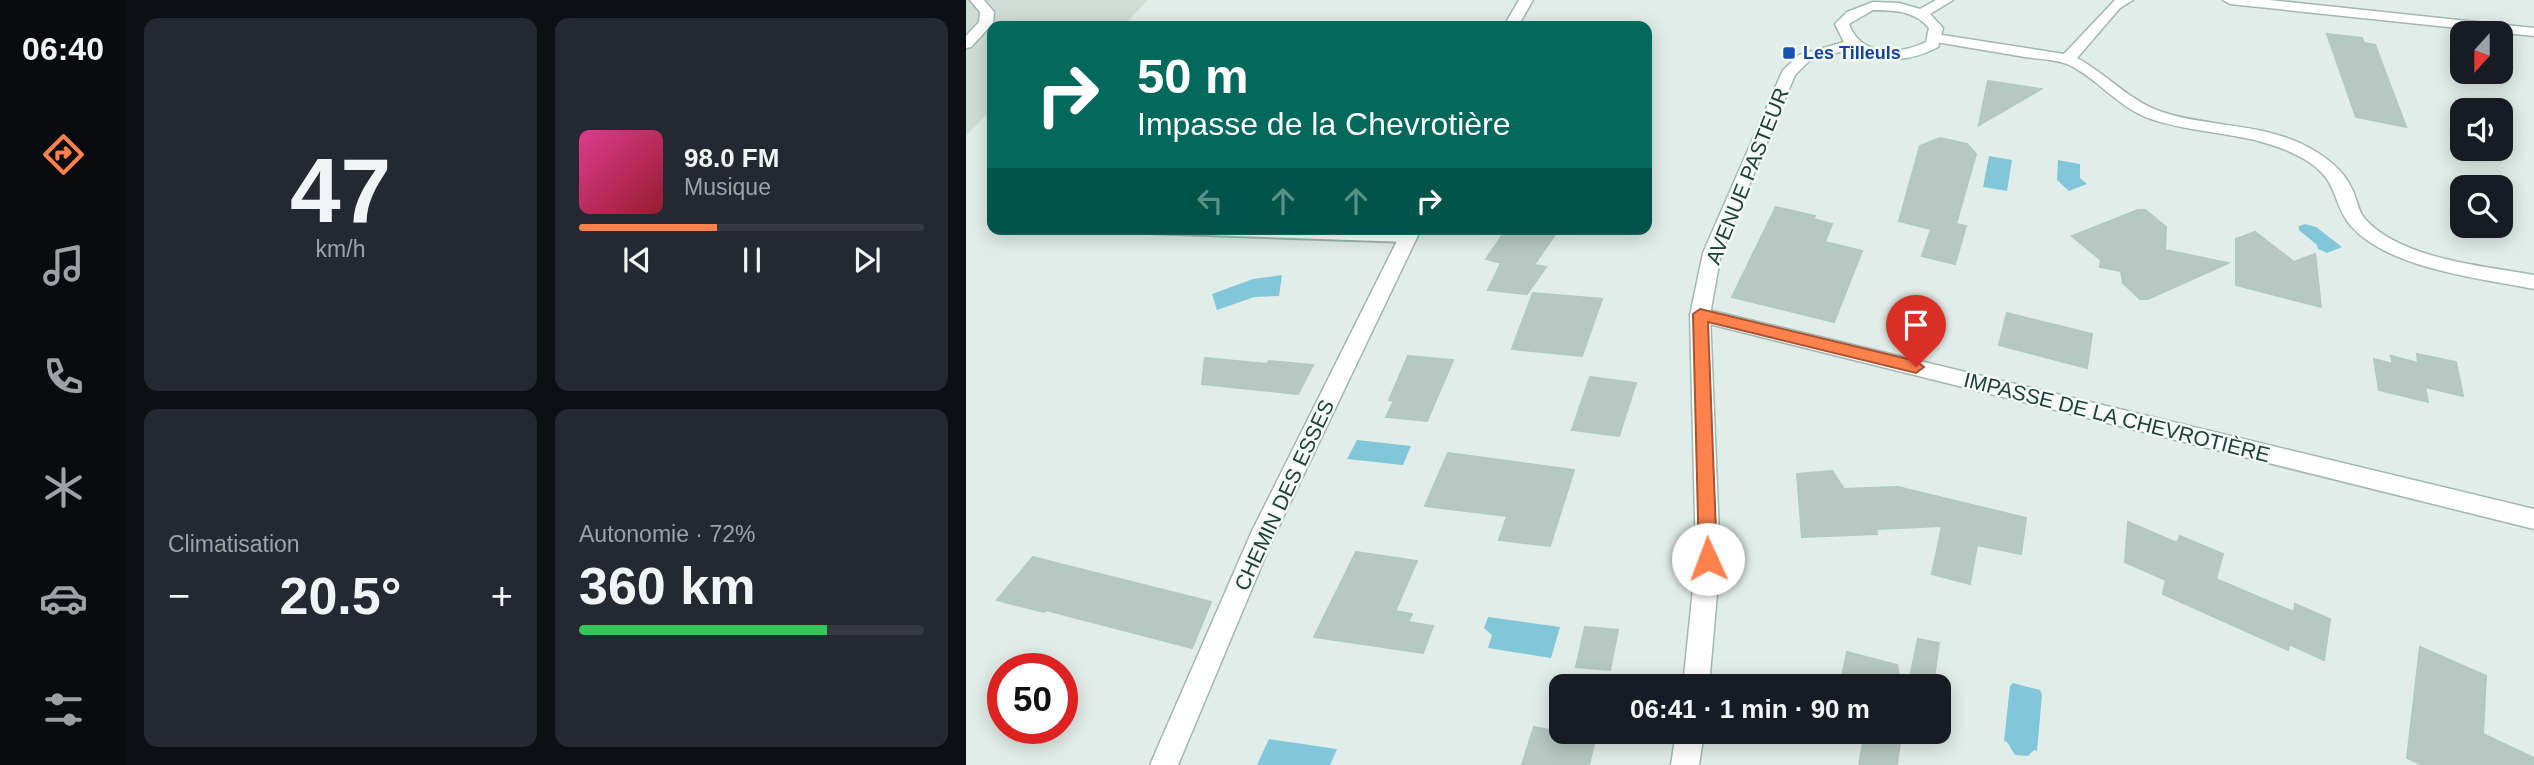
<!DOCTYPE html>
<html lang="fr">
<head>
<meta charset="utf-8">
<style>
	body { margin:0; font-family:Arial,sans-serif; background:#242831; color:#f1f3f6; height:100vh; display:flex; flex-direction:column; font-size:26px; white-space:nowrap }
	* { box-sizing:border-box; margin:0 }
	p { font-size:23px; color:#9ea1a6 }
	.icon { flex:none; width:38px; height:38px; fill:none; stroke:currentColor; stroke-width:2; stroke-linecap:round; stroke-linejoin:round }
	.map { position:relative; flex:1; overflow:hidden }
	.side { display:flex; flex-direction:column; gap:18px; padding:18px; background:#0d0f14; width:840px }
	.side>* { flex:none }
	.guide { position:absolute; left:21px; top:21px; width:665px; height:214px; border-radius:14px; box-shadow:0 4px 18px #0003; background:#00695c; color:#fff; overflow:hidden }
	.needle { width:46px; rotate:201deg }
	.buttons { position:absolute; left:1484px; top:21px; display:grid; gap:14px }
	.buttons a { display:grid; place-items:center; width:63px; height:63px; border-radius:14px; background:#171b24; box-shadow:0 4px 18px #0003; font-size:35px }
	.speed { position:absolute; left:21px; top:653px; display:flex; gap:14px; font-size:35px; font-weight:700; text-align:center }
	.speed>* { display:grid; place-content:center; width:91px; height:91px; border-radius:50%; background:#171b24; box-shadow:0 4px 18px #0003; line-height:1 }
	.speed .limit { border:10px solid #d22; background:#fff; color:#111 }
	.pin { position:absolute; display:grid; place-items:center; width:60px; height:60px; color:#fff; margin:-72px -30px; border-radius:50% 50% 50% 0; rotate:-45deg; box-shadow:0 0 7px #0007 }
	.pin .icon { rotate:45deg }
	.me { position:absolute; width:77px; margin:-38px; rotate:358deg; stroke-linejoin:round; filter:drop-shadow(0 0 5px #0008) }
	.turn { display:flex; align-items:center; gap:24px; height:147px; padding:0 35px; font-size:32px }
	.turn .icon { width:91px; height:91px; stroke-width:2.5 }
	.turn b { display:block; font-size:49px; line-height:60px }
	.lanes { display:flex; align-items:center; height:66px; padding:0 35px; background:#0003; justify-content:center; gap:35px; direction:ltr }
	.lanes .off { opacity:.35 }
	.big { font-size:52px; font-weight:700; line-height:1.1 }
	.side .card { flex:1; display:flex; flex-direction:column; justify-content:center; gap:10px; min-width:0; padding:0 24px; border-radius:14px; background:#242831 }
	.side .dial { align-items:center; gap:0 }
	.dial b { font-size:91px; line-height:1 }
	.song { display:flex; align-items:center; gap:21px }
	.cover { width:84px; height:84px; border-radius:10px; background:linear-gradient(135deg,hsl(330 70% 55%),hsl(350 70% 35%)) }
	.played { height:7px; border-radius:4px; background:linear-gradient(90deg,#ff824d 40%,#363941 40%) }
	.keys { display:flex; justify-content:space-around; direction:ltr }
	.heat { display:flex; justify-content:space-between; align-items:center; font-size:38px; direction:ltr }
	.charge { height:10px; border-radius:5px; background:linear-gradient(90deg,#34c759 72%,#363941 0) }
	.side .tiles { flex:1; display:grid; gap:18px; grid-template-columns:repeat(2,1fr) }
	.trip { position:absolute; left:583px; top:674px; width:402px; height:70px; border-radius:14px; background:#171b24; box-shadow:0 4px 18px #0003; font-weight:700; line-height:70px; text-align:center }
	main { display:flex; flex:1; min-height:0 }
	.menu { display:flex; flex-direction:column; width:126px; justify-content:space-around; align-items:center; background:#090b0e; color:#9ea1a6 }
	.menu .icon { width:49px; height:49px }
	.menu .active { color:#ff824d }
	.menu b { font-size:32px; color:#f1f3f6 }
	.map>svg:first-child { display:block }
	.built { fill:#cfddd7 }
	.water { fill:#82c7d9 }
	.building { fill:#b6c8c1; stroke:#b2c8c0; stroke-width:2 }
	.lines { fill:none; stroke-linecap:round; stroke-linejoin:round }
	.service-casing { stroke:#a3b6b0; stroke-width:4 }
	.minor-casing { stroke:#a3b6b0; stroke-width:3 }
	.secondary-casing { stroke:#9ebab2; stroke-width:3 }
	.service { fill:#fff; fill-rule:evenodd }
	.minor { fill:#fff; fill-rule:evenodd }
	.secondary { fill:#fff; fill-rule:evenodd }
	.route { fill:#ff824d; stroke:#a65432; stroke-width:2 }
	.transit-dot { fill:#1a4fb4; stroke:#f2f9f6; stroke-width:2.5 }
	.labels { text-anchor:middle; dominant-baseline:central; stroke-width:5; stroke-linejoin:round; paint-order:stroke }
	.far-transit-label { font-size:18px; font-weight:bold; fill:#164399; stroke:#f2f9f6; text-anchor:start }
	.street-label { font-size:21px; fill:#1f4039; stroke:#f2f9f6 }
</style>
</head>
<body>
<main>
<nav class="menu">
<b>06:40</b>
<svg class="icon active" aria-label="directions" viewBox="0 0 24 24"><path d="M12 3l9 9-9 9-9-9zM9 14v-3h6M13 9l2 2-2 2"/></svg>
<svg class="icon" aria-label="music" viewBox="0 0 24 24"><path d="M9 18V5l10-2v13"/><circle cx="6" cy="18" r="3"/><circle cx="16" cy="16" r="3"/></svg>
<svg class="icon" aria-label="phone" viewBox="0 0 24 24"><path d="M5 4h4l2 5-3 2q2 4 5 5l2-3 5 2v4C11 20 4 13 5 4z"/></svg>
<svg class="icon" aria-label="climate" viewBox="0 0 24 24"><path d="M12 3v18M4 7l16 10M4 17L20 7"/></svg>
<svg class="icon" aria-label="car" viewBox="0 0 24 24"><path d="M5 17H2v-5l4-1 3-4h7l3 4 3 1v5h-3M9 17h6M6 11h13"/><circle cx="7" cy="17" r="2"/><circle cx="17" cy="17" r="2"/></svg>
<svg class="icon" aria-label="filters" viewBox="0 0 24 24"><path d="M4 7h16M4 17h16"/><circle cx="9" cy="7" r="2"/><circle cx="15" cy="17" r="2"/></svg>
</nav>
<section class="side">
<div class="tiles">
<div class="card dial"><b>47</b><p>km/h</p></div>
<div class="card">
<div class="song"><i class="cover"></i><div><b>98.0 FM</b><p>Musique</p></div></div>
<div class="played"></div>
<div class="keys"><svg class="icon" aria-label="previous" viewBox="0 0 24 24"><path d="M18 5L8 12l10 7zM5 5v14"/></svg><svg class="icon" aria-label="pause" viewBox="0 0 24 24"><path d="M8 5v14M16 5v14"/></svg><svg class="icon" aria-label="next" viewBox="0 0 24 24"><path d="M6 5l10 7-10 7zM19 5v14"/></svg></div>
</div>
<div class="card"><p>Climatisation</p>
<div class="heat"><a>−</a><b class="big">20.5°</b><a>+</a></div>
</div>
<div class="card"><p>Autonomie · 72%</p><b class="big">360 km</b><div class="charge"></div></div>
</div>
</section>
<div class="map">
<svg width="1568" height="765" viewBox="0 0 1568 765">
	<rect width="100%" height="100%" fill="#e1ede8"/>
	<path class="built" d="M 0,0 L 182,0 L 157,26 L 26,26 L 26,109 L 0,136 Z"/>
	<path class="water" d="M 1023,156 L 1046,160 L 1041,191 L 1017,187 Z
		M 1092,160 L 1114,164 L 1114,178 L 1121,184 L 1103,191 L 1091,180 Z
		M 1339,224 L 1350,227 L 1376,247 L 1361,253 L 1352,249 L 1351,245 L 1333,230 L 1333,226 Z
		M 316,275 L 313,296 L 288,297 L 251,310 L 246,294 L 287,279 Z
		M 391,440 L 445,446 L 437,465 L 381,459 Z
		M 522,617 L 594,627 L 585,658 L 522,648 L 526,635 L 518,628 Z
		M 1047,683 L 1074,690 L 1076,695 L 1071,751 L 1068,750 L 1062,756 L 1049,755 L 1041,742 L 1038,741 L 1044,686 Z
		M 303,739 L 371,749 L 364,765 L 291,765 Z"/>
	<path class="building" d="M 1361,34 L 1396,38 L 1398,43 L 1409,45 L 1440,127 L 1390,117 Z
		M 1022,81 L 1075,89 L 1013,125 Z
		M 974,138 L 1001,144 L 1010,154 L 990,224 L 1000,226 L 989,264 L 956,256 L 965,229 L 933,221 L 954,146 Z
		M 810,207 L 849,216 L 847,219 L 866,224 L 859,242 L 896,251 L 868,322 L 766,297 Z
		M 1172,210 L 1179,210 L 1200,227 L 1199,250 L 1262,263 L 1182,299 L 1174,299 L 1157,283 L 1155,271 L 1134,267 L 1135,260 L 1106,236 Z
		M 541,229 L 557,229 L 588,236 L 568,265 L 580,267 L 561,294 L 522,290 L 535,263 L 520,259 Z
		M 1289,232 L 1328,262 L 1349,254 L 1355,307 L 1270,285 L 1270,239 Z
		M 567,293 L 636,299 L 616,356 L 546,349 Z
		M 1041,313 L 1126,334 L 1121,368 L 1033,345 Z
		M 1451,354 L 1490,362 L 1497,396 L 1459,387 L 1462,402 L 1413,390 L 1408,359 L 1427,364 L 1425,356 L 1452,363 Z
		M 442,356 L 487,360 L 461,421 L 420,417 L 428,401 L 423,400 Z
		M 239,358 L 301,364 L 303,361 L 347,365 L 332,394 L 236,384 Z
		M 624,377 L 670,383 L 653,436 L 606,430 Z
		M 482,453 L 608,470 L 584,546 L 533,540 L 541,516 L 459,506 Z
		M 866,471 L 878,489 L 932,487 L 1060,518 L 1055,554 L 1011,545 L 1004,584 L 966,574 L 976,526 L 910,529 L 911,534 L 836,537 L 831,474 Z
		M 1162,522 L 1211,543 L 1214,536 L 1257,554 L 1250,579 L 1328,612 L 1329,604 L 1364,619 L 1358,660 L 1323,644 L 1322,650 L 1197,594 L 1200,580 L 1159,562 Z
		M 390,552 L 451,561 L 429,611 L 446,614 L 442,622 L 467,626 L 457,653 L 348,637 Z
		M 67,557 L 86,562 L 245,602 L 226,648 L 80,610 L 78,612 L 31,600 Z
		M 619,627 L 652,630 L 644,670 L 610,667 Z
		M 952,639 L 973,643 L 967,686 L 942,686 Z
		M 1454,647 L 1520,676 L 1517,734 L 1568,758 L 1568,765 L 1456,765 L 1441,758 Z
		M 881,652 L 931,665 L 935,686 L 874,686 Z
		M 568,727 L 629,739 L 623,765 L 556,765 Z
		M 899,732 L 961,732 L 960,741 L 935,735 L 931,765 L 893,765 Z"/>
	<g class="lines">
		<defs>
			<path id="service" d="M 177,229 L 306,229 L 442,234 L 448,238 L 442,242 L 183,233 Z"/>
			<path id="minor" d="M 4,0 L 18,0 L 28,12 L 27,23 L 5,47 L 0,48 L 0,36 L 13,22 L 14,12 Z
				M 553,0 L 567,0 L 552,26 L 538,26 Z
				M 1149,0 L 1167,0 L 1154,8 L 1111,58 C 1141,74 1163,101 1196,112 C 1241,127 1292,123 1336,144 C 1356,154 1377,168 1386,189 C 1391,199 1392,211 1399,219 C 1435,259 1517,266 1568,275 L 1568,289 C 1514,278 1423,269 1385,226 C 1364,201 1375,181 1338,159 C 1290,131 1235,136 1185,119 C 1152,108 1132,78 1101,64 C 1089,59 1072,59 1059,57 C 1029,52 1000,47 970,42 L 963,38 L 970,34 L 1098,54 Z
				M 1257,0 L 1303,0 L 1568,28 L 1568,36 L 1264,4 Z
				M 437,229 L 455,229 L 305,543 L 212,765 L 184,765 L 285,533 Z
				M 734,308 L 1568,509 L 1568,529 L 727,320 L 724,315 L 727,310 Z"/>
			<path id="secondary" d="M 970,0 L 987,0 L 964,14 L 977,28 L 972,47 C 944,62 913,64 884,49 L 843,61 L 829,75 L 755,253 L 744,315 L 754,559 L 743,686 L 717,686 L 730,559 L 724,315 L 737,253 L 817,70 L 833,55 L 878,42 L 869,24 L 881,12 L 907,2 L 933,3 L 954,9 ZM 907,10 C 928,10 949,11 963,28 L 960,42 C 933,55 895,57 883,24 Z
				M 710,732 L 738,732 L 733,765 L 705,765 Z"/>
		</defs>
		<use href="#service" class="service-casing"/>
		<use href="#minor" class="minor-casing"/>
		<use href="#secondary" class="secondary-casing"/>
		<use href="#service" class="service"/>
		<use href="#minor" class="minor"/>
		<use href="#secondary" class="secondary"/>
	</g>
	<path class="route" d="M 734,309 L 950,361 L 958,367 L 950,373 L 742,322 L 751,559 L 749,565 L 742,568 L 736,565 L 733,559 L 727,314 Z"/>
	<rect class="transit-dot" x="816" y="46" width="14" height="14" rx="3.5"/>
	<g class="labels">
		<g class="far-transit-label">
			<text x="837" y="53">Les Tilleuls</text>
		</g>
		<g class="street-label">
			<text transform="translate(781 176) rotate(-68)">AVENUE PASTEUR</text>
			<text transform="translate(1151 417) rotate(14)">IMPASSE DE LA CHEVROTIÈRE</text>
			<text transform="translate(318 495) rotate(-65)">CHEMIN DES ESSES</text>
		</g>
	</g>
</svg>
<div class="buttons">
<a><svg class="needle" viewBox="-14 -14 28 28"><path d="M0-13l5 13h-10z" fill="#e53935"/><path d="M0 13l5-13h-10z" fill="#9ea1a6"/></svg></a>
<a><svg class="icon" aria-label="sound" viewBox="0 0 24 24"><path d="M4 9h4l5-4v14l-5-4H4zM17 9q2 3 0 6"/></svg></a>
<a><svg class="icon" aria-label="search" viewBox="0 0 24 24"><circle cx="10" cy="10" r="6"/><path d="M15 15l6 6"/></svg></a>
</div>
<div class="speed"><div class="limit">50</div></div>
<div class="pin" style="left:950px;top:367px;background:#d93025"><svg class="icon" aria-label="arrive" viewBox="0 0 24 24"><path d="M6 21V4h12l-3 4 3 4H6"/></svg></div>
<svg class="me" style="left:742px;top:559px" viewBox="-20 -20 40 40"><circle r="19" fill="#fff"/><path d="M0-13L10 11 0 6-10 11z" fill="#ff824d"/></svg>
<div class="trip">06:41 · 1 min · 90 m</div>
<div class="guide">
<div class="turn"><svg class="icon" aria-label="right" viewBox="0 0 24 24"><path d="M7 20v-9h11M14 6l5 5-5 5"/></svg><div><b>50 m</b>Impasse de la Chevrotière</div></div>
<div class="lanes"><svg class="icon off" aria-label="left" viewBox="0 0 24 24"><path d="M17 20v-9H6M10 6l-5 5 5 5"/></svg><svg class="icon off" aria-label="ahead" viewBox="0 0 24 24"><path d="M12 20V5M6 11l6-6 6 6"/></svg><svg class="icon off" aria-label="ahead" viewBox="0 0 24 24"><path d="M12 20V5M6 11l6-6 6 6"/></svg><svg class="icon" aria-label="right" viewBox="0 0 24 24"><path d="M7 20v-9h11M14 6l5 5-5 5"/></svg></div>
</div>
</div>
</main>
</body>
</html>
